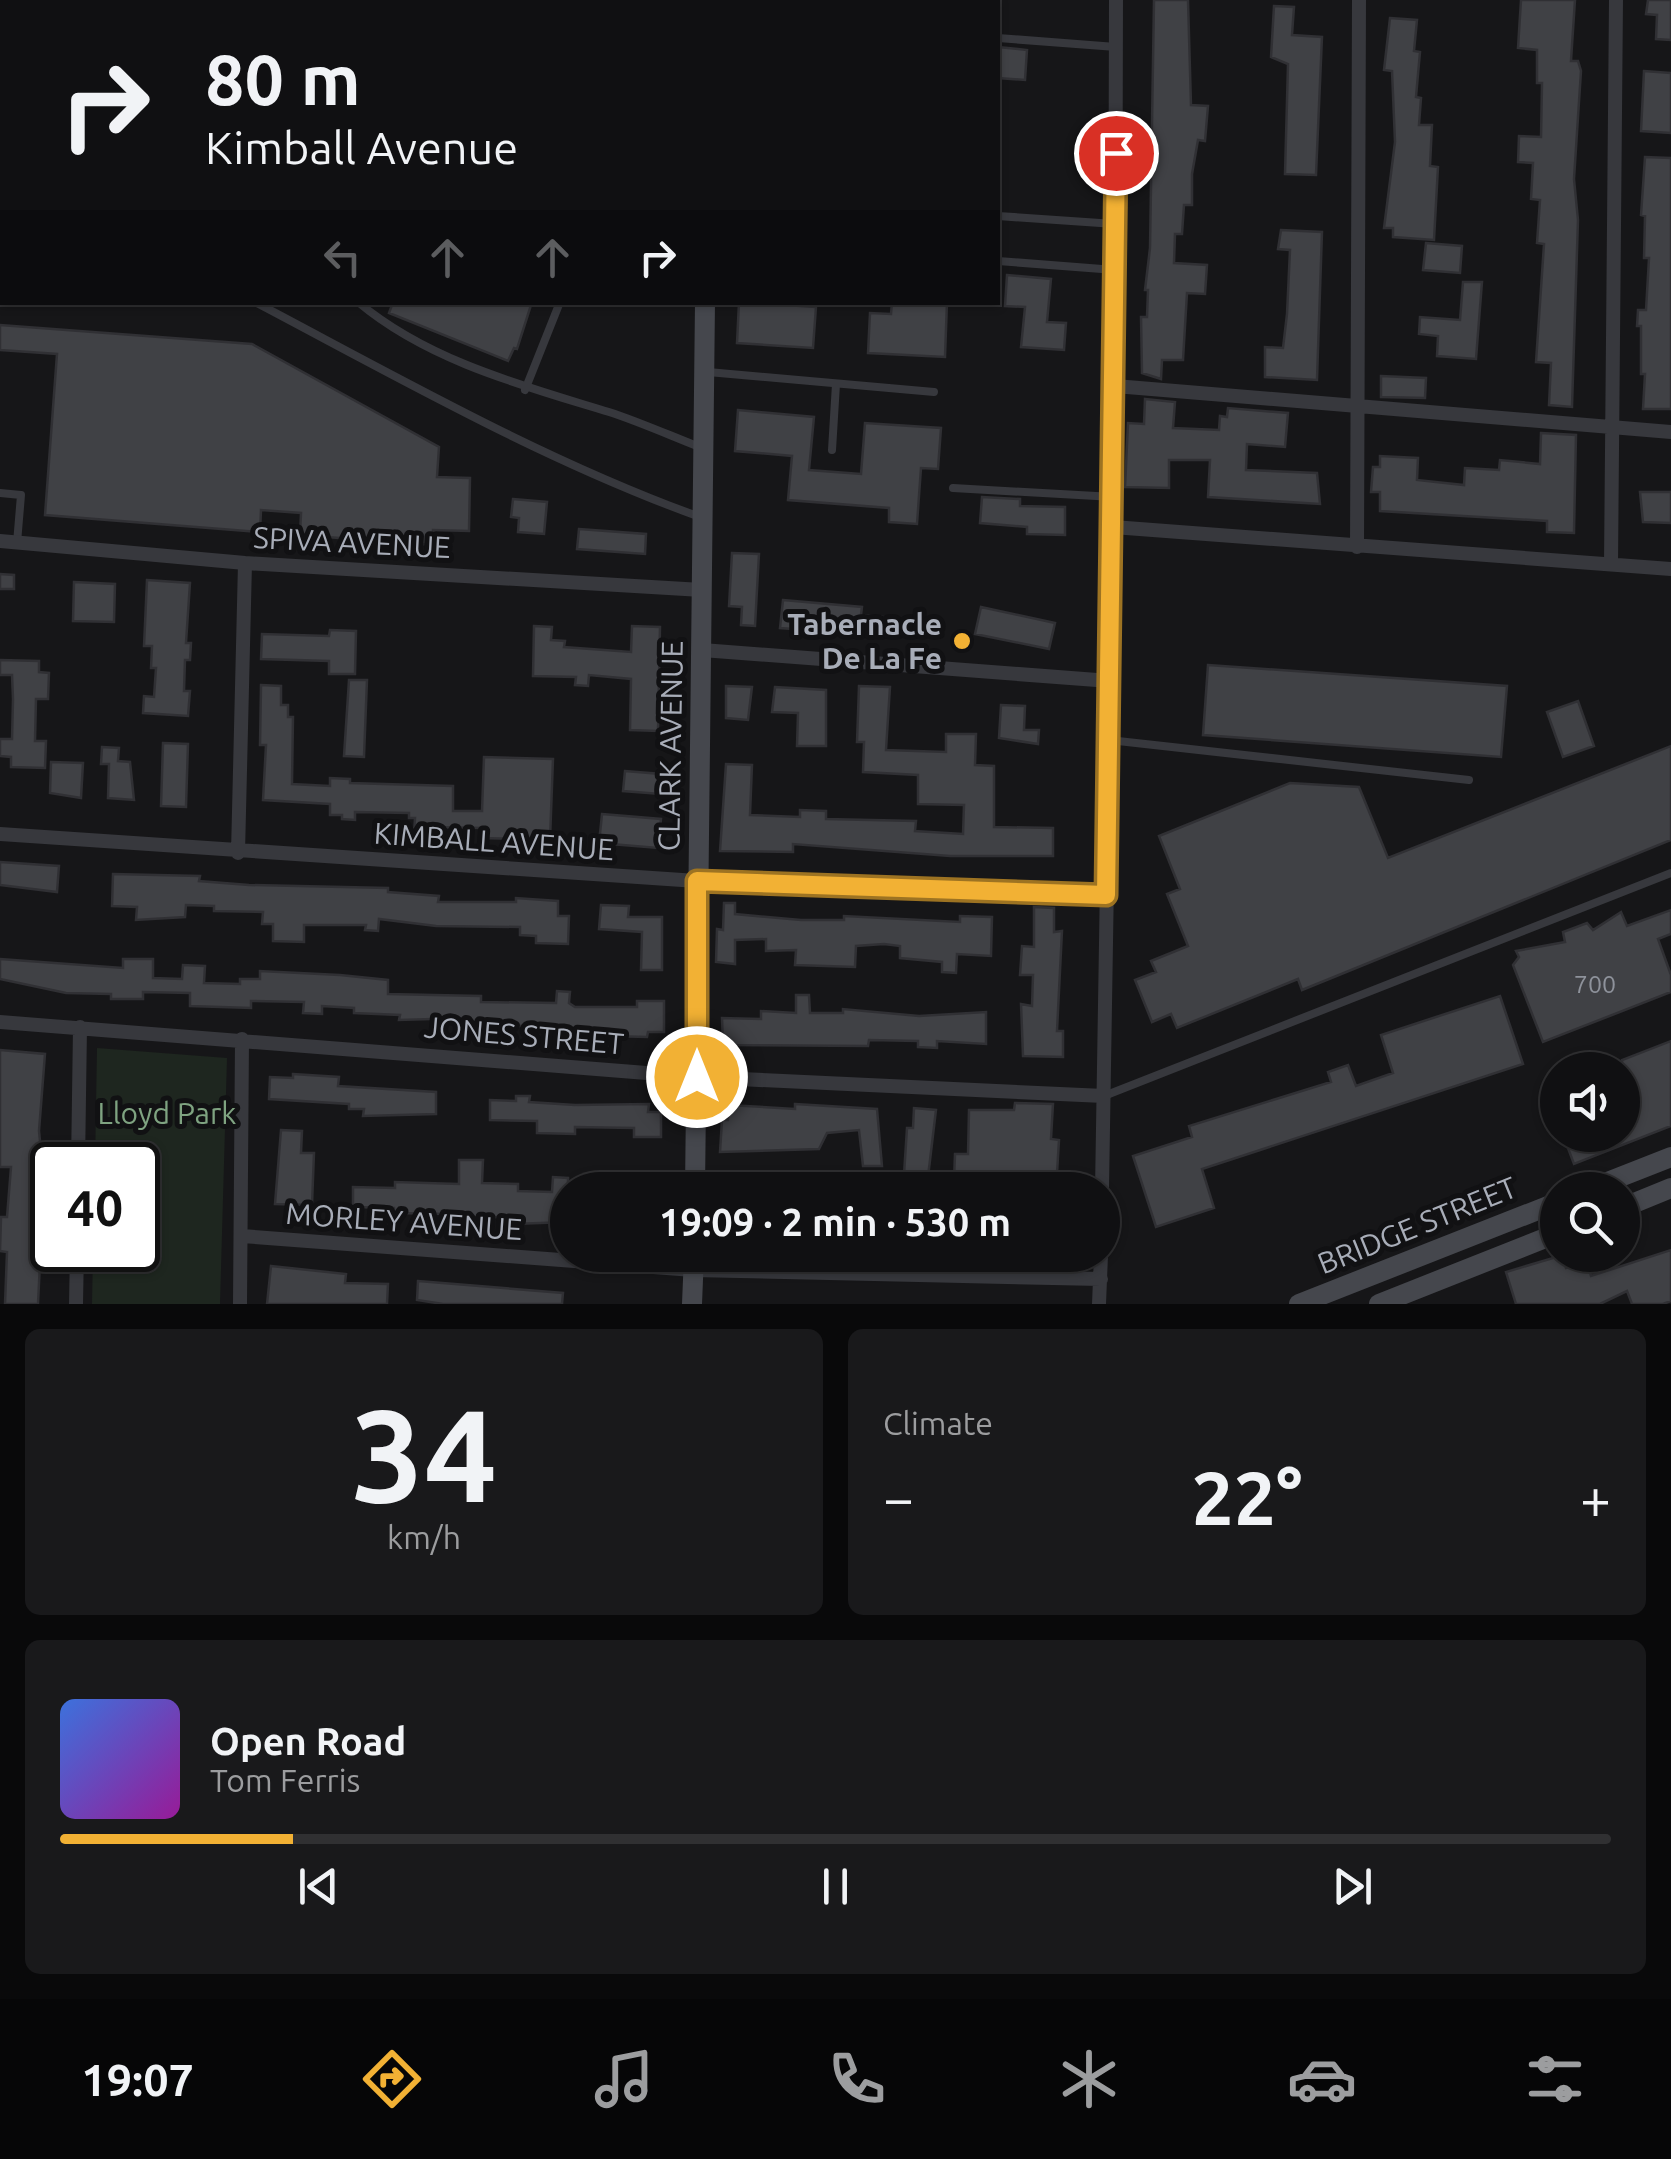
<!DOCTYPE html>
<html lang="en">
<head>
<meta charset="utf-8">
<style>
	body { margin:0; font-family:Ubuntu,sans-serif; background:#19191b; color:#f1f3f6; height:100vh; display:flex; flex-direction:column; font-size:38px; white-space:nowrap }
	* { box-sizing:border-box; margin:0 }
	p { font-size:32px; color:#9c9d9f }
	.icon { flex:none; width:55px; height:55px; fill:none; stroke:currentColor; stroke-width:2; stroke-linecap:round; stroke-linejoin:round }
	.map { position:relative; height:1304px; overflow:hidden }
	.sheet { display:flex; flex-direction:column; gap:25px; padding:25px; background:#09090a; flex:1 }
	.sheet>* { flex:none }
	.guide { position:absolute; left:0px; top:0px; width:1000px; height:305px; box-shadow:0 2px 8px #0004,0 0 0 2px #303032; background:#101012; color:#f1f3f6; overflow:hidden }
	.controls { position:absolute; left:1540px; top:1052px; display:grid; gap:20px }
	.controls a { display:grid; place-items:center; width:100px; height:100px; border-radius:50%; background:#101012; box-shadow:0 2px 8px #0004,0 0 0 2px #303032; font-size:50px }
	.speed { position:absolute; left:30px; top:1142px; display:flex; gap:20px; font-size:50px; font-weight:700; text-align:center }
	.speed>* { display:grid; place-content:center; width:130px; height:130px; border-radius:50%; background:#101012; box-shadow:0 2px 8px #0004,0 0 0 2px #303032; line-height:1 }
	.speed .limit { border:5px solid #111; border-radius:15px; background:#fff; color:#111 }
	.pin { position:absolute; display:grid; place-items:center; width:85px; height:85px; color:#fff; margin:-42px; border:5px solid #fff; border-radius:50%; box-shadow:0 2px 10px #0007 }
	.me { position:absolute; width:110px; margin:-55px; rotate:0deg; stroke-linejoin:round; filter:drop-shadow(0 0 8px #0008) }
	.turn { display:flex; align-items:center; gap:35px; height:210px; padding:0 40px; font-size:45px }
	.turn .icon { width:130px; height:130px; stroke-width:2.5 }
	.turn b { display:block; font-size:70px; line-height:85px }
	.lanes { display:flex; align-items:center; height:95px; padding:0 40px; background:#0003; justify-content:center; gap:50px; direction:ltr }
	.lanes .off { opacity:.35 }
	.big { font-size:75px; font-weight:600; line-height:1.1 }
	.sheet .card { flex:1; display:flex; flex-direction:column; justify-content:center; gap:15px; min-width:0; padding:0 35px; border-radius:15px; background:#19191b }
	.sheet .dial { align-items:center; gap:0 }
	.dial b { font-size:130px; line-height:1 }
	.song { display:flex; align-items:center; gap:30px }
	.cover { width:120px; height:120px; border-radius:15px; background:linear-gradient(135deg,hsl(220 70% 55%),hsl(300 70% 35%)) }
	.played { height:10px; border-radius:5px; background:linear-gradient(90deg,#f2b134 15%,#303032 15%) }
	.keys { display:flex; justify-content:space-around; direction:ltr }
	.heat { display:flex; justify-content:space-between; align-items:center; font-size:55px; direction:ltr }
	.sheet .tiles { flex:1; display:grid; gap:25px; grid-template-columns:1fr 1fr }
	.card:last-child { grid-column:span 2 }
	.trip { position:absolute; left:550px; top:1172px; width:570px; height:100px; border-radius:50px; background:#101012; box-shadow:0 2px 8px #0004,0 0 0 2px #303032; font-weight:600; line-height:100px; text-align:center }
	.tabs { display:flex; height:160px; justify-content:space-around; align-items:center; background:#060607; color:#9c9d9f }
	.tabs .icon { width:70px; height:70px }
	.tabs .on { color:#f2b134 }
	.tabs b { font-size:45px; color:#f1f3f6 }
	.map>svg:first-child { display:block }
	.green { fill:#1e261f }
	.building { fill:#404145; stroke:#303034; stroke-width:2.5 }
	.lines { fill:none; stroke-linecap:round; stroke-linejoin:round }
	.lane { stroke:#37383d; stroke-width:8 }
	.street { stroke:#37383d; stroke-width:14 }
	.secondary { stroke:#45474d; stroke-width:20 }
	.route-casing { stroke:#9d7322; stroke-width:25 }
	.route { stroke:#f2b134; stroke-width:18 }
	.poi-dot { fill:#f2b134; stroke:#111113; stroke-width:4 }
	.labels { text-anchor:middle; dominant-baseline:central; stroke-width:10; stroke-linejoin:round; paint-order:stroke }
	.number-label { font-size:25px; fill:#8e929b }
	.street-label { font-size:30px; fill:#a8adb8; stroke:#111113 }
	.poi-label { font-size:30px; font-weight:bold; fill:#a8adb8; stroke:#111113; text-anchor:end }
	.park-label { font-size:30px; fill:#7fa381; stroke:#111113 }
</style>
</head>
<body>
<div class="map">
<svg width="1671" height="1304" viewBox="0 0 1671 1304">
	<rect width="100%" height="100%" fill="#161618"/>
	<path class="green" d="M 97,1048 L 227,1058 L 220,1304 L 92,1304 L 93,1250 L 138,1250 L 138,1165 L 95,1165 Z"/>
	<path class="building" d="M 1154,0 L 1188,0 L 1191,105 L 1208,106 L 1205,141 L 1198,140 L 1192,174 L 1192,205 L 1184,205 L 1182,234 L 1175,234 L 1174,263 L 1207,265 L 1205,294 L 1187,293 L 1183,360 L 1162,360 L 1161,379 L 1142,373 L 1141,317 L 1147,317 L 1148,290 L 1145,290 L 1150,248 Z
		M 1521,0 L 1575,0 L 1571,61 L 1578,61 L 1581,71 L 1574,179 L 1578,220 L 1572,407 L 1549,405 L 1551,363 L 1536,362 L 1544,244 L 1537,243 L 1540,200 L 1531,199 L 1533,163 L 1518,162 L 1519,136 L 1541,137 L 1542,83 L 1537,83 L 1537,50 L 1518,48 Z
		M 1648,0 L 1671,0 L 1671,40 L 1656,39 L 1657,15 L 1646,14 Z
		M 1274,6 L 1294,7 L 1292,35 L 1322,37 L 1316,175 L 1285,174 L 1288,64 L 1271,57 Z
		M 1390,18 L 1417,20 L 1414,51 L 1420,52 L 1416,97 L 1421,98 L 1419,125 L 1432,125 L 1430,166 L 1438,167 L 1434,240 L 1393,237 L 1393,228 L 1384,228 L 1395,142 L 1392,71 L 1384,70 Z
		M 998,47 L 1027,50 L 1025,80 L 998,78 Z
		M 1644,71 L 1671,73 L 1671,133 L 1641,131 Z
		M 1645,157 L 1671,158 L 1671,409 L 1643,409 L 1645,374 L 1641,374 L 1641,326 L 1637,326 L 1638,310 L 1646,310 L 1649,258 L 1644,258 L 1645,216 L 1641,215 Z
		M 1281,230 L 1322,232 L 1317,380 L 1265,377 L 1265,347 L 1283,348 L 1287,314 L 1290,250 L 1278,249 Z
		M 1426,243 L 1462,246 L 1460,273 L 1423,270 Z
		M 1007,275 L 1051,279 L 1047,322 L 1066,323 L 1064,350 L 1021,347 L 1025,307 L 1005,306 Z
		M 1463,282 L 1482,282 L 1476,359 L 1437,356 L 1438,336 L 1419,334 L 1420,317 L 1460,320 Z
		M 393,302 L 532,302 L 517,349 L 514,348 L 508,361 L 389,313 Z
		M 739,302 L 816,307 L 813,348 L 737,343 Z
		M 892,302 L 947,302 L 945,357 L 868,353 L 870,313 L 891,314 Z
		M 0,325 L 252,344 L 439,447 L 437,477 L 470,478 L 469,531 L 433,530 L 432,545 L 300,535 L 301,513 L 261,510 L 260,532 L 45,515 L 57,354 L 0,350 Z
		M 1381,376 L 1426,378 L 1425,398 L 1381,397 Z
		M 1145,399 L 1175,402 L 1173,428 L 1219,430 L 1220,416 L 1227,417 L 1228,408 L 1288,413 L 1285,447 L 1247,444 L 1246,470 L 1317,473 L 1320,504 L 1208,497 L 1210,460 L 1169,460 L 1169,488 L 1125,487 L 1128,423 L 1144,424 Z
		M 738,410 L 814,417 L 809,470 L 861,474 L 865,423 L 941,428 L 938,469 L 921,468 L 917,524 L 889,522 L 889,508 L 788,500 L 792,456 L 735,451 Z
		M 1541,433 L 1576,435 L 1574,533 L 1547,532 L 1547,521 L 1380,511 L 1380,492 L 1371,492 L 1373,467 L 1380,467 L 1380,456 L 1418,458 L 1417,480 L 1464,485 L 1465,468 L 1499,470 L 1500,460 L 1540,464 Z
		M 1640,492 L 1671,492 L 1671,523 L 1643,522 Z
		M 982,497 L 1020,499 L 1020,506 L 1065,507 L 1065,535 L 1027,534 L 1027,527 L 980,523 Z
		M 513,499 L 547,502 L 544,534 L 518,532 L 519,518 L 511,517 Z
		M 579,529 L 646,534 L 645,554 L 577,549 Z
		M 732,553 L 759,554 L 755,626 L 741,625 L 742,607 L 729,606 Z
		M 0,574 L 14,575 L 14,589 L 0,589 Z
		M 147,580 L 190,583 L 186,643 L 191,643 L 190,660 L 185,660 L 184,691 L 190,691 L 188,716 L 143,713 L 144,696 L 154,697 L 156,668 L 151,668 L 152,646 L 144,646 Z
		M 74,582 L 115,584 L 114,622 L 73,621 Z
		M 783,600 L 862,607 L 861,615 L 893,618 L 891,636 L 780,628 Z
		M 981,607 L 1055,623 L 1049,649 L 975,634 Z
		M 534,626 L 552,627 L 551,640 L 565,641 L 564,647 L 631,652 L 632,626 L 660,627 L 658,731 L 630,730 L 631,679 L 589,675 L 588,686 L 575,685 L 576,677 L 533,676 Z
		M 330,630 L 356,631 L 355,674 L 329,674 L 329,661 L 261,659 L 262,634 L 329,636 Z
		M 0,660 L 39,661 L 39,672 L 49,673 L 48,699 L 36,699 L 35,741 L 46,741 L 45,768 L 11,767 L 11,757 L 0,756 L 0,739 L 12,739 L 13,699 L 12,675 L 0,675 Z
		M 1208,665 L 1507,686 L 1501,757 L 1203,735 Z
		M 349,680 L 367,680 L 364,757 L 344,756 Z
		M 261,685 L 281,686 L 281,705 L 288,705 L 288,717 L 293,717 L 292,784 L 330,786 L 330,778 L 350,779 L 350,783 L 453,786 L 453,811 L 482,811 L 484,757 L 553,759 L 550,840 L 481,838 L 482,828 L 428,827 L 427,834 L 414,834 L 415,818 L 409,818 L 409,813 L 355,812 L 355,820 L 342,819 L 342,815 L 330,815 L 330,804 L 263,800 L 266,745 L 260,745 Z
		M 726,686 L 752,687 L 748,720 L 726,718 Z
		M 859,686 L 890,687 L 886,750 L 946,752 L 946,734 L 976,734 L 975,765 L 994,766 L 994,827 L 1053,828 L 1053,856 L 950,856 L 793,844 L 793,852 L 720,851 L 726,764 L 752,765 L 750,815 L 800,817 L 800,810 L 826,811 L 826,819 L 916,821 L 915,831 L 963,834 L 964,805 L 918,804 L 918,775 L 863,772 L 864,742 L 857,742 Z
		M 775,687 L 826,690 L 826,746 L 797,746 L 798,713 L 772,712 Z
		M 1578,701 L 1594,746 L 1563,757 L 1547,712 Z
		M 1001,705 L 1025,706 L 1024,730 L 1039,730 L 1038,744 L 999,738 Z
		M 163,743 L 188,744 L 186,807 L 161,806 Z
		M 1671,746 L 1671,840 L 1302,990 L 1298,979 L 1177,1028 L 1171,1014 L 1152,1022 L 1135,980 L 1156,972 L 1151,961 L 1188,946 L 1167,894 L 1180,889 L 1159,836 L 1290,783 L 1359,787 L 1388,858 Z
		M 102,747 L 119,748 L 118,761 L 130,762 L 134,800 L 108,798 L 109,764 L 101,764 Z
		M 51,762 L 83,763 L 81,798 L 50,793 Z
		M 625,771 L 661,774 L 660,794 L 623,791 Z
		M 602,814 L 661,819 L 658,848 L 599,843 Z
		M 0,862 L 59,866 L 57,892 L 0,885 Z
		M 113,874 L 200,876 L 199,881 L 249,885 L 388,888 L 388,892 L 439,896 L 438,902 L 516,902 L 516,898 L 558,901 L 558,916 L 569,916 L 568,944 L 536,943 L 536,936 L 520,935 L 520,927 L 436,926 L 379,919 L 378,931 L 365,930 L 366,925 L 304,925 L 304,942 L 273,941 L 273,924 L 262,924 L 263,912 L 214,911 L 214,906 L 186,905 L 185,917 L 136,920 L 137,907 L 112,906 Z
		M 724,903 L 735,903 L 735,914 L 801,920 L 844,920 L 844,916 L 960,922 L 960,916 L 992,917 L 991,956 L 957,954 L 956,973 L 942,972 L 942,962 L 900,958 L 900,946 L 884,944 L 856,946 L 855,967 L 795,965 L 796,950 L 766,951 L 766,939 L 735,940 L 735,964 L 716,962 L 717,929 L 723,930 Z
		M 601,905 L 629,906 L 628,917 L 662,917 L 662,970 L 641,970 L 642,932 L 599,929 Z
		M 1034,907 L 1054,908 L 1054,932 L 1062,931 L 1057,1031 L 1063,1031 L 1063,1057 L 1023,1056 L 1021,1004 L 1032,1006 L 1033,975 L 1020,975 L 1022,946 L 1034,947 Z
		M 1671,910 L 1671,934 L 1658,939 L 1671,975 L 1671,992 L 1543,1042 L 1513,965 L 1519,957 L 1516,951 L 1565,942 L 1563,932 L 1587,923 L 1593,930 L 1621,912 L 1627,926 Z
		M 0,959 L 123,968 L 123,959 L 153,959 L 153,978 L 182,979 L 183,965 L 205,966 L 204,983 L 240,984 L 240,979 L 260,979 L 260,971 L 340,975 L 388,980 L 388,994 L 481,996 L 481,1002 L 556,1003 L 557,991 L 570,992 L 569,1003 L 575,1007 L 637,1007 L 637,1001 L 664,1001 L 664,1032 L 648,1032 L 647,1037 L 609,1036 L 609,1029 L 560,1033 L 560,1026 L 466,1026 L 467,1018 L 399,1020 L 400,1015 L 354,1013 L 354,1008 L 322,1006 L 322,1014 L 303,1013 L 304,1002 L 251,1001 L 251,1008 L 190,1006 L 190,993 L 143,992 L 143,999 L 111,999 L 111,994 L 66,993 L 0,979 Z
		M 796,995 L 809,995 L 810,1013 L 843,1013 L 843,1009 L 919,1016 L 986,1012 L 986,1044 L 937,1041 L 937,1048 L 918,1047 L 918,1041 L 869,1040 L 868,1046 L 723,1045 L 722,1018 L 761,1019 L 761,1011 L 796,1013 Z
		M 1500,996 L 1523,1064 L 1202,1169 L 1214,1208 L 1156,1227 L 1133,1156 L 1192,1137 L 1189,1126 L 1331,1082 L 1328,1072 L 1348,1065 L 1356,1086 L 1393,1073 L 1381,1035 Z
		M 1671,1041 L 1671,1126 L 1574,1164 L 1563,1135 L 1622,1135 L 1622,1060 Z
		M 0,1050 L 45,1054 L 39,1131 L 44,1180 L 38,1304 L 5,1304 L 7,1252 L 0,1251 L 1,1217 L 7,1217 L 11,1167 L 0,1167 Z
		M 293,1074 L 339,1077 L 338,1086 L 436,1092 L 436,1114 L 363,1116 L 364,1109 L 349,1109 L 349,1104 L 269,1099 L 270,1077 L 293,1078 Z
		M 516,1096 L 530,1096 L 529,1102 L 575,1105 L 649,1104 L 648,1112 L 661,1112 L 661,1137 L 634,1137 L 634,1128 L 575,1127 L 575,1134 L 537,1133 L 537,1121 L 490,1120 L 490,1100 L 516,1101 Z
		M 1015,1103 L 1053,1104 L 1051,1139 L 1059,1140 L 1056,1190 L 903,1190 L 907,1128 L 913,1128 L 914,1108 L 936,1110 L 928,1177 L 954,1180 L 955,1154 L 968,1154 L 969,1110 L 1014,1110 Z
		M 795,1104 L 877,1109 L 882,1166 L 863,1166 L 859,1130 L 827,1133 L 819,1149 L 720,1152 L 722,1120 L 728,1120 L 729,1105 L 795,1109 Z
		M 281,1130 L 302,1131 L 301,1153 L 314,1153 L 312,1205 L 275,1204 Z
		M 459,1160 L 483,1160 L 482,1183 L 518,1184 L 518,1191 L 552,1192 L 553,1177 L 568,1178 L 568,1222 L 513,1224 L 513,1217 L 447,1218 L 447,1214 L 394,1213 L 394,1208 L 353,1207 L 353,1187 L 395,1188 L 395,1182 L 459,1184 Z
		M 1671,1250 L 1671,1301 L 1663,1304 L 1632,1304 L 1627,1291 L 1600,1304 L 1516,1304 L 1506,1272 L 1563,1255 L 1566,1268 L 1587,1262 L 1591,1276 Z
		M 271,1266 L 346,1274 L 345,1283 L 388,1284 L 387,1304 L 267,1304 Z
		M 418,1281 L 563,1293 L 562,1304 L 443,1304 L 417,1300 Z"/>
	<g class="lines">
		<path class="lane" d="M 56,2 L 57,0
			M 998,38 L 1116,47
			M 0,168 L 2,169
			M 998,216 L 1115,224
			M 0,218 L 2,219
			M 998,261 L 1115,270
			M 255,302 C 401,379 545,461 700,517
			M 358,302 C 428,361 524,386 609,412 C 640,422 671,436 702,448
			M 708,372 L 934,392
			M 525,390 L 560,302
			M 832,450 L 836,384
			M 953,488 L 1114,497
			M 0,493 L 21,495 L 17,543
			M 1109,740 L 1469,780
			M 1104,1096 L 1671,873"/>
		<path class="street" d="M 237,2 L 237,0
			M 1115,386 L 1671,432
			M 1113,527 L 1671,569
			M 0,541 L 245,563 L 702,590
			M 1357,547 L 1359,0
			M 1611,564 L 1616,0
			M 702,650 L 1110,681
			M 0,834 L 697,881 L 1106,895
			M 238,853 L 245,563
			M 0,1022 L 697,1077 L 1104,1096
			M 78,1165 L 80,1027
			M 1102,1190 L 1115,386 L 1116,0
			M 242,1236 L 693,1270 L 1101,1279
			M 76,1304 L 77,1250
			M 240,1304 L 242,1039
			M 1099,1304 L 1101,1255"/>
		<path class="secondary" d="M 710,0 L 710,2
			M 695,1190 L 705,302
			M 1587,1190 L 1671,1157
			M 1622,1208 L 1671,1188
			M 692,1304 L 694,1255
			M 1299,1304 L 1558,1202
			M 1379,1304 L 1558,1233"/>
	</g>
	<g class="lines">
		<defs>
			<path id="route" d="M 697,1077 L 697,881 L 1106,895 L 1116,153"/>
		</defs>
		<use href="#route" class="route-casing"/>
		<use href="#route" class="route"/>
	</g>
	<circle class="poi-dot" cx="962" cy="641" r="10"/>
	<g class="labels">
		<g class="number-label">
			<text x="1595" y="984">700</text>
		</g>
		<g class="street-label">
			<text transform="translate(352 542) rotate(3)">SPIVA AVENUE</text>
			<text transform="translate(670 746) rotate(-89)">CLARK AVENUE</text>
			<text transform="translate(494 841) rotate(4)">KIMBALL AVENUE</text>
			<text transform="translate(524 1035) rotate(5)">JONES STREET</text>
			<text transform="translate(404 1221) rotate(4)">MORLEY AVENUE</text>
			<text transform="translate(1417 1225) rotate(-22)">BRIDGE STREET</text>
		</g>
		<g class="poi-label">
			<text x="942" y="624">Tabernacle<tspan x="942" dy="34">De La Fe</tspan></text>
		</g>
		<g class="park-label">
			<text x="167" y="1113">Lloyd Park</text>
		</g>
	</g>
</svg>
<div class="controls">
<a><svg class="icon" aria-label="sound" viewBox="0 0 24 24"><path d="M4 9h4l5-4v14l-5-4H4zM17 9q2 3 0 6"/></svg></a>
<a><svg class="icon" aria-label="search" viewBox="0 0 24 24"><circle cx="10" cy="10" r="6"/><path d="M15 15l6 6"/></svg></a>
</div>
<div class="speed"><div class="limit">40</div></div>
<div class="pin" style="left:1116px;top:153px;background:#d93025"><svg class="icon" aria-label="arrive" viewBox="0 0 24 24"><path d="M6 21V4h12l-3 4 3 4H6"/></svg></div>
<svg class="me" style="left:697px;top:1077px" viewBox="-20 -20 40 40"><circle r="17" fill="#f2b134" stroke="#fff" stroke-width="3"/><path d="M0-11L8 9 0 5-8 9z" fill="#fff"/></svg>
<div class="trip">19:09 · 2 min · 530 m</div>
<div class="guide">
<div class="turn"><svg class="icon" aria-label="right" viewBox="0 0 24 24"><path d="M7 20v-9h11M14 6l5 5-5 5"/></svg><div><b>80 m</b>Kimball Avenue</div></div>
<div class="lanes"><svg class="icon off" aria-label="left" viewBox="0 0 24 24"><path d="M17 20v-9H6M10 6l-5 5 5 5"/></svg><svg class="icon off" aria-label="ahead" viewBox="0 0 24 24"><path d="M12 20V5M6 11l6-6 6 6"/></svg><svg class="icon off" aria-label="ahead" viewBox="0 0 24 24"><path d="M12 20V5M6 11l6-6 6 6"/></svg><svg class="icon" aria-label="right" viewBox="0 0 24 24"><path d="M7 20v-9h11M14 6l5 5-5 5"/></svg></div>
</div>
</div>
<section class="sheet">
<div class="tiles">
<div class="card dial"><b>34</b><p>km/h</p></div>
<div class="card"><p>Climate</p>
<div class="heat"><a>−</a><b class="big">22°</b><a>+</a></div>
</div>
<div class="card">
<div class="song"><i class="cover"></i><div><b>Open Road</b><p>Tom Ferris</p></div></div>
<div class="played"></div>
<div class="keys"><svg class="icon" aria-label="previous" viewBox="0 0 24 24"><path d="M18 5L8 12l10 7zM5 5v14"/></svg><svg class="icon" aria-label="pause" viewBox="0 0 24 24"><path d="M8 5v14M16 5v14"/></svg><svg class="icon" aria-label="next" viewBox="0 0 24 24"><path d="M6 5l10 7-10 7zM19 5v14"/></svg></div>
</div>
</div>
</section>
<nav class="tabs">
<b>19:07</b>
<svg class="icon on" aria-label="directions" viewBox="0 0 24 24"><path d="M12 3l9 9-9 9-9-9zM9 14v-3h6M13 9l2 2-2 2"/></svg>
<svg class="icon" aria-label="music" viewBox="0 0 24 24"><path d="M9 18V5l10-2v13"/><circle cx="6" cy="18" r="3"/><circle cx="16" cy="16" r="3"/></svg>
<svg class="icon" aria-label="phone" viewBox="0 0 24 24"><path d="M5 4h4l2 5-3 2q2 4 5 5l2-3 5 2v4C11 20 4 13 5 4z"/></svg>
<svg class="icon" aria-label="climate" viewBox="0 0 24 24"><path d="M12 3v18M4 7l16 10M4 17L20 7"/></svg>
<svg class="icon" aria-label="car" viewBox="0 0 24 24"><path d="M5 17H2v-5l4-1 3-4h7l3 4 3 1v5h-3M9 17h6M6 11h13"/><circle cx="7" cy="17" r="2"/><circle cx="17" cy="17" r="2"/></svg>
<svg class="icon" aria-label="filters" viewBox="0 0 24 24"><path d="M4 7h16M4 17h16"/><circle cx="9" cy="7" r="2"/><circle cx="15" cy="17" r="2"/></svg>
</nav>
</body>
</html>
